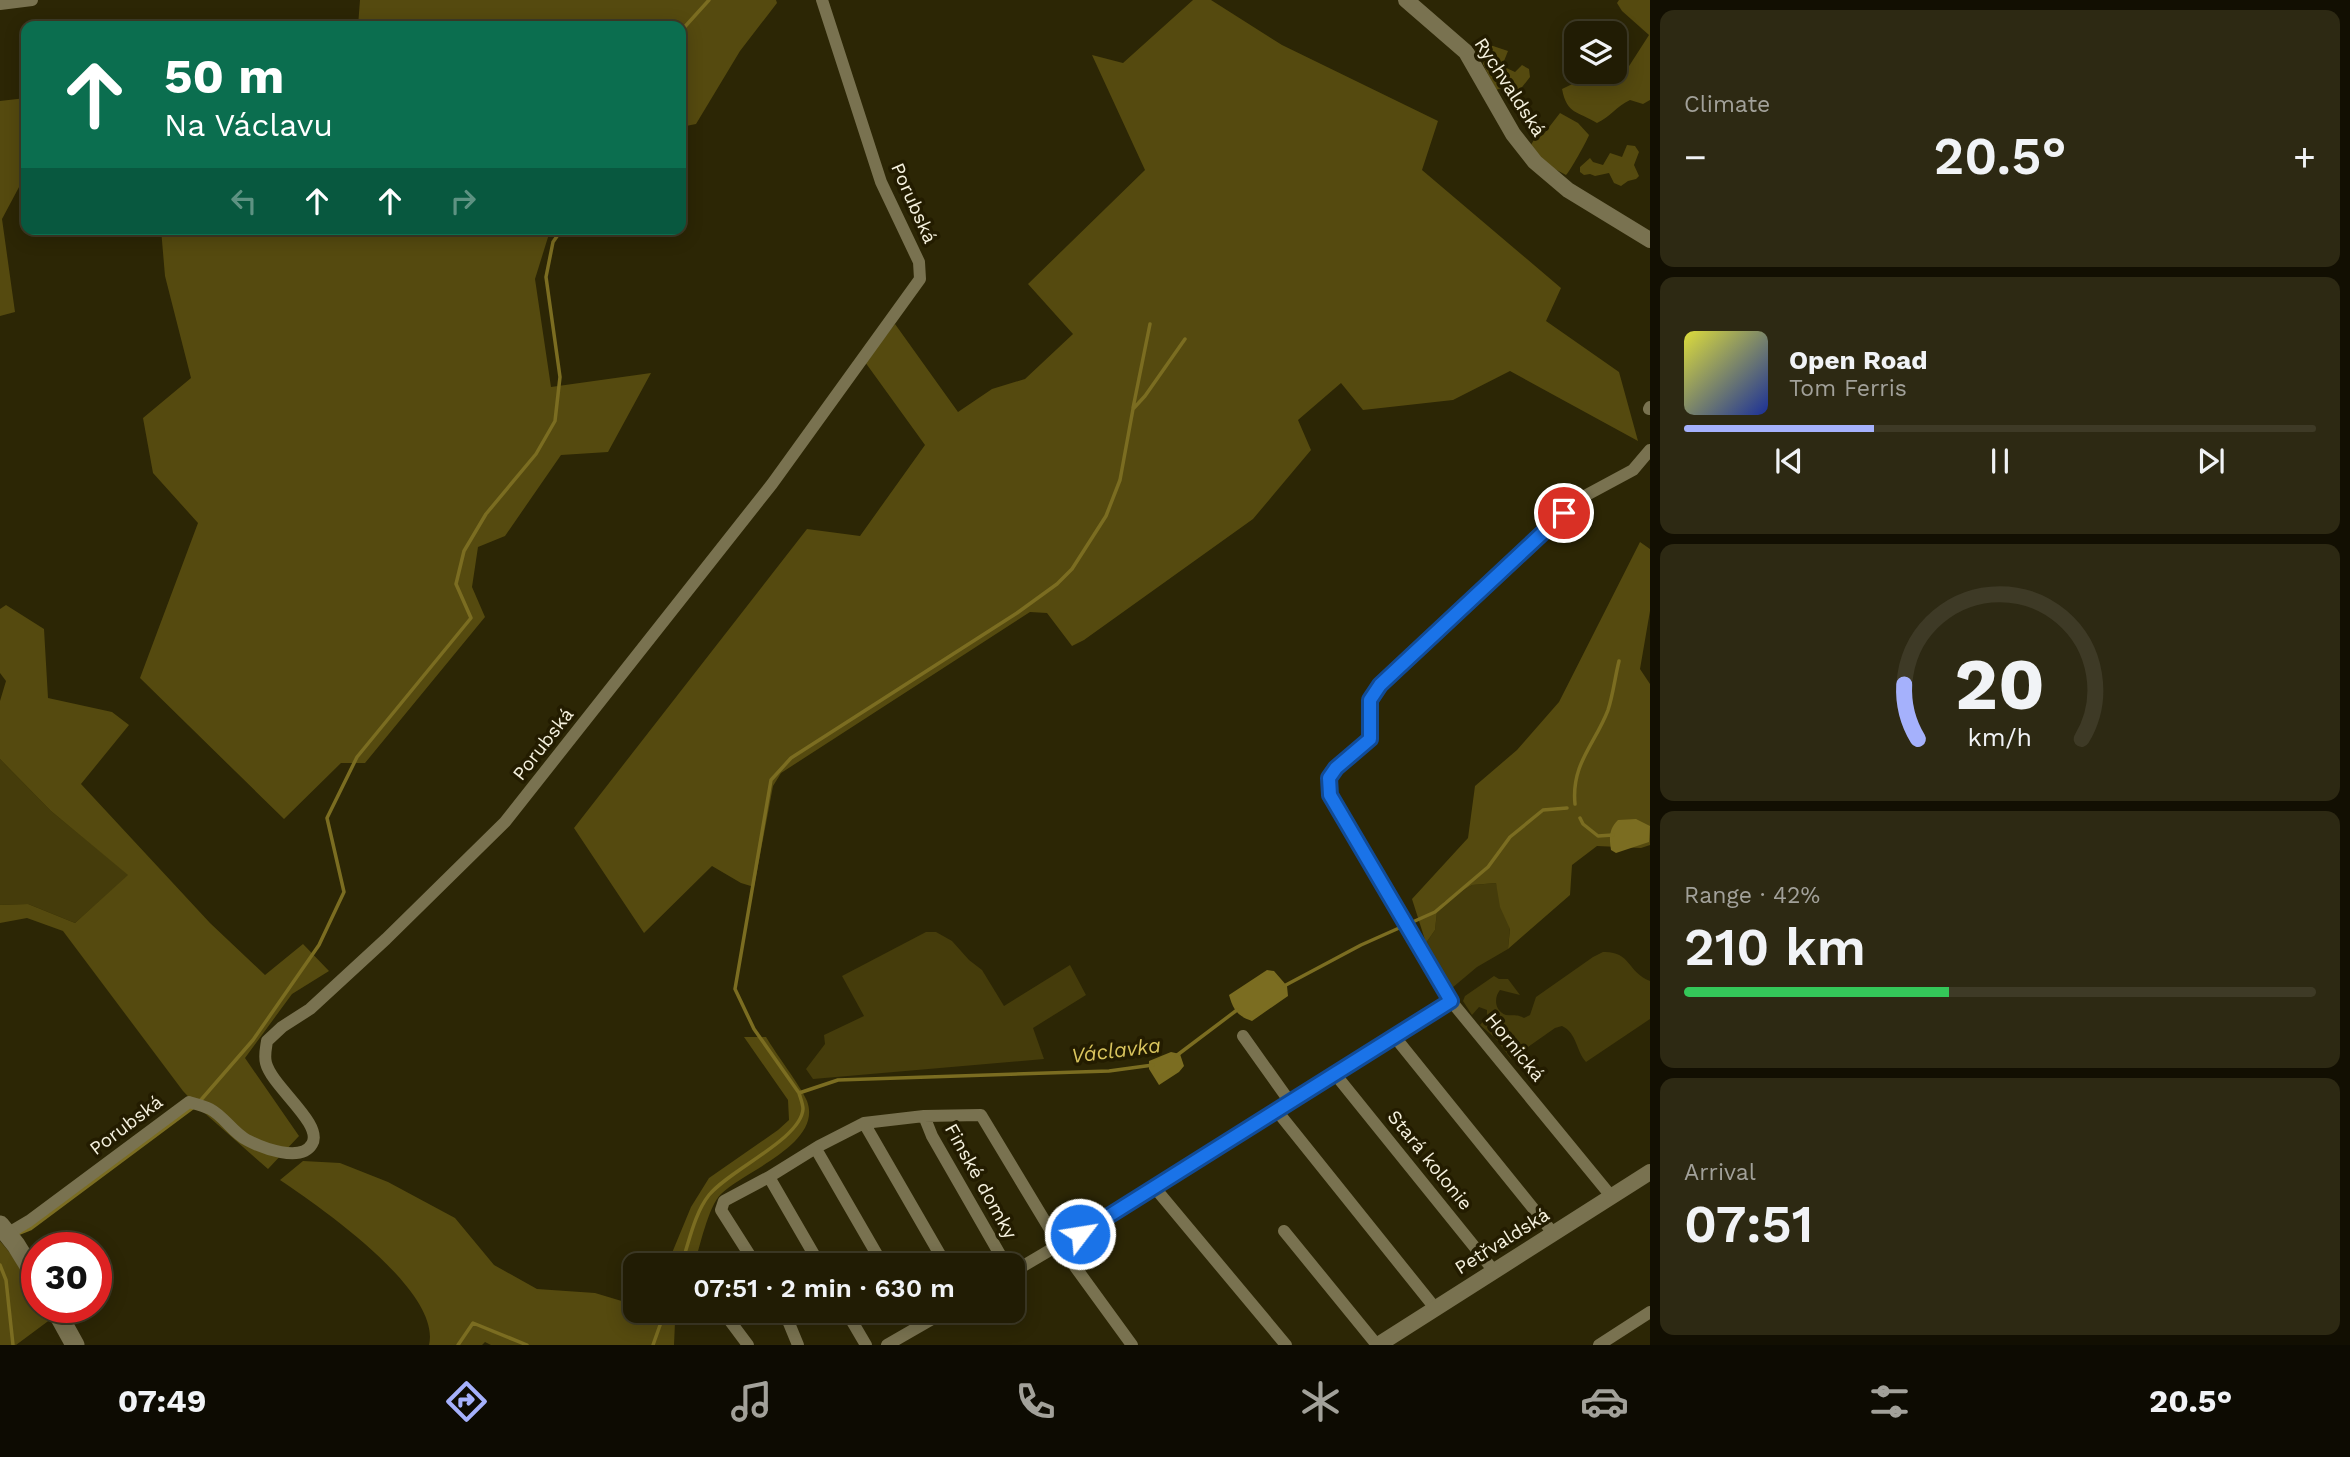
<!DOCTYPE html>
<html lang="en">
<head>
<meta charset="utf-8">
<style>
	body { margin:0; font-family:"Work Sans",sans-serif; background:#2d2913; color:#f1f3f6; height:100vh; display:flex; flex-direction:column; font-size:26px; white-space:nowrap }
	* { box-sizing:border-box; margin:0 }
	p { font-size:23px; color:#a2a19a }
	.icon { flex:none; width:38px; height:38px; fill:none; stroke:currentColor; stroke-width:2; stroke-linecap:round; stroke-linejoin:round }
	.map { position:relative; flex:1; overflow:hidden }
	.side { display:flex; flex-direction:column; gap:10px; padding:10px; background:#120f02; width:700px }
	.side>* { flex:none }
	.banner { position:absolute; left:21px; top:21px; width:665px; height:214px; border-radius:14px; box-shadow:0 4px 18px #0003,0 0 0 2px #3e3a26; background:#0b6e4f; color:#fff; overflow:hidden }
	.fabs { position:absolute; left:1564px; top:21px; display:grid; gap:14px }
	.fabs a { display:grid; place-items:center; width:63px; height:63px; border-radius:14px; background:#211c04; box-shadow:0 4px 18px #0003,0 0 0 2px #3e3a26; font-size:35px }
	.speed { position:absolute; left:21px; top:1232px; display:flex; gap:14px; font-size:35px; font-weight:700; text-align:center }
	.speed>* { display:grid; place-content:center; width:91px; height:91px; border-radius:50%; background:#211c04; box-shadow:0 4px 18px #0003,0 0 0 2px #3e3a26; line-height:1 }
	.speed .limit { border:10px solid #d22; background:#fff; color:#111 }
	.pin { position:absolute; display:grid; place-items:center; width:60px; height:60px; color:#fff; margin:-30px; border:4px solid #fff; border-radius:50%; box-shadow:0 2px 7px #0007 }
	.me { position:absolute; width:77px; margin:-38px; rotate:59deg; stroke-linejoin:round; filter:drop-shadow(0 0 5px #0008) }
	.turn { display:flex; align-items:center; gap:24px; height:147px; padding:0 28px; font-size:32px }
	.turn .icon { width:91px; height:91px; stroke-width:2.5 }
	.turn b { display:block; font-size:49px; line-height:60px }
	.lanes { display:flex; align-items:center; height:66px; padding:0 28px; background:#0003; justify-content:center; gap:35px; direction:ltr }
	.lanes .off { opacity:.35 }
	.big { font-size:52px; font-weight:600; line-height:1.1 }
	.side .tile { flex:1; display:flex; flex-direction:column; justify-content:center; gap:10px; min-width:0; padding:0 24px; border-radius:14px; background:#2d2913 }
	.side .dial { align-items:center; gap:0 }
	.dial svg { height:182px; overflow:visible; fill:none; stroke:#3e3a26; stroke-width:7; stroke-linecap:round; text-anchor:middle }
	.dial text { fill:#f1f3f6; stroke:none }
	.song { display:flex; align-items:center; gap:21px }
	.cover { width:84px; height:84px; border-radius:10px; background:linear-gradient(135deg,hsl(60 70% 55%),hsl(230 70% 35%)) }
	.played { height:7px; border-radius:4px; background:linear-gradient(90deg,#a5b1fc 30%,#3e3a26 30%) }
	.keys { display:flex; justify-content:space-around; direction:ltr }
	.heat { display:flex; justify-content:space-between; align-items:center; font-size:38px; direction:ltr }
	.charge { height:10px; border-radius:5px; background:linear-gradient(90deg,#34c759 42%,#3e3a26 0) }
	.trip { position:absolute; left:623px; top:1253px; width:402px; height:70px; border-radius:14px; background:#211c04; box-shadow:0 4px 18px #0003,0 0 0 2px #3e3a26; font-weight:600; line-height:70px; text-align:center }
	.dock { display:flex; height:112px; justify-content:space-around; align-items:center; background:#0d0b02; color:#a2a19a }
	.dock .icon { width:49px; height:49px }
	.dock .current { color:#a5b1fc }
	.dock b { font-size:32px; color:#f1f3f6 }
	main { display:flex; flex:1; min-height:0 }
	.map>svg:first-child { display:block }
	.green { fill:#453c0b }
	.forest { fill:#554a0f }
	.water { fill:#7b6d21 }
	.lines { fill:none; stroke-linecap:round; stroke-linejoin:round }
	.stream { stroke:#7b6d21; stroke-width:3.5 }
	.minor { stroke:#797250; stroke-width:12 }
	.tertiary { stroke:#797250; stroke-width:16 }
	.secondary { stroke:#797250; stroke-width:19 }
	.route-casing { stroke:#114b97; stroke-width:18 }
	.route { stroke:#1a73e8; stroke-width:12 }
	.labels { text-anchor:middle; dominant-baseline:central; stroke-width:7; stroke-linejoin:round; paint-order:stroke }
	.street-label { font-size:19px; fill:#f6f2df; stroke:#231c00 }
	.water-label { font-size:21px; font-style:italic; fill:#d9c45d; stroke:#231c00 }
</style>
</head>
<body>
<main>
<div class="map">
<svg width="1650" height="1345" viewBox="0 0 1650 1345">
	<rect width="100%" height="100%" fill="#2c2605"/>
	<path class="green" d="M 0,759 L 51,811 L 129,875 L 75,923 L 28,904 L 0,905 Z
		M 1496,883 L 1510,928 L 1508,949 L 1477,967 L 1452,988 L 1427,949 L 1426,943 L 1435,930 L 1437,911 L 1444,902 L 1472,885 Z
		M 926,932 L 936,932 L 952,941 L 969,960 L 982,970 L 1004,1006 L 1070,965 L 1086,995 L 1033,1028 L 1044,1059 L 813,1079 L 806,1069 L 825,1044 L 824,1035 L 864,1016 L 842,976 Z
		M 1603,952 C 1631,951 1627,972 1650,981 L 1650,1019 L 1586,1062 C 1576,1051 1577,1033 1562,1026 L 1555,1028 L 1511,1059 L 1496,1039 L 1480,1025 L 1487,1017 L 1487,1010 L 1479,1007 L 1472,1015 L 1463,1001 L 1465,996 L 1494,976 L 1499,979 L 1508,979 L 1520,995 L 1500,990 C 1494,997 1494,1011 1506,1015 C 1513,1016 1517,1014 1524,1018 L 1530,1015 L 1536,997 L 1593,957 Z"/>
	<path class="forest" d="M 360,0 L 776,0 L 777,3 L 740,51 L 696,124 L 681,127 L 681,26 L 358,26 Z
		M 1193,0 L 1211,0 L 1282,45 L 1438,121 L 1422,170 L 1561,288 L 1546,321 L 1619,372 L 1638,441 L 1510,371 L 1453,400 L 1363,410 L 1341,383 L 1298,420 L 1311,450 L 1253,519 L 1084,640 L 1072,646 L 1047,613 L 1030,612 L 781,773 L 773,786 L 754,887 L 741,883 L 712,866 L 644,933 L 574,828 L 807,529 L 860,536 L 925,445 L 865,362 L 895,324 L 958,412 L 992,389 L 1025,379 L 1073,334 L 1028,284 L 1145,170 L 1092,55 L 1123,63 Z
		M 1619,0 L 1650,0 L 1650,100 L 1643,104 L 1630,100 C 1617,106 1610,117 1597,123 C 1578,111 1567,115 1562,89 L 1593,74 L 1611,83 L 1622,77 L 1649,35 L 1622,11 L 1617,3 Z
		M 1490,45 L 1508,51 L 1502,66 L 1515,72 L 1522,65 L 1529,69 L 1530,77 L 1519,91 L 1504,87 L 1496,90 L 1483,64 Z
		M 26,98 L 26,174 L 2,219 L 15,312 L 0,316 L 0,101 Z
		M 1560,113 L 1578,123 L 1589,135 C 1587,141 1569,173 1566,175 L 1547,165 L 1531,145 L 1536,136 L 1543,135 Z
		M 1627,145 L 1635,146 L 1639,152 L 1634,165 L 1639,176 L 1636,179 L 1628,181 L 1621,186 L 1614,183 L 1609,173 L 1595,176 L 1590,174 L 1584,175 L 1580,172 L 1580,167 L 1590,158 L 1593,162 L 1603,165 L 1610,153 L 1622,157 Z
		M 161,229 L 599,229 L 549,234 L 535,279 L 551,387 L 651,373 L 608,452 L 561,455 L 505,536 L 478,547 L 472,587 L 485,617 L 365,763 L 341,763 L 284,819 L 140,678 L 198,523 L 153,473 L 143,418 L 191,378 L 165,276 Z
		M 1640,542 L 1650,549 L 1650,611 L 1640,669 L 1650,684 L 1650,845 L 1641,848 L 1597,846 L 1572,865 L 1570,895 L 1508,949 L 1510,929 L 1500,907 L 1496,883 L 1472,885 L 1444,902 L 1437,911 L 1435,930 L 1426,943 L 1412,899 L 1468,838 L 1475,786 L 1517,750 L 1559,702 Z
		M 6,605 L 44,629 L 48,698 L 112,712 L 129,725 L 81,784 L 210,923 L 265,975 L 303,944 L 329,971 L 292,994 L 245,1058 L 299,1136 L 268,1169 L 200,1109 L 183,1091 L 63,931 L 27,918 L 0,923 L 0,905 L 28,904 L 75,923 L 128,875 L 51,811 L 0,759 L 0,701 L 6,681 L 0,673 L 0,609 Z
		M 744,1037 L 766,1037 C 776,1054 800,1085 807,1101 C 823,1144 744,1171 721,1194 C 708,1207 700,1247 694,1265 L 667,1265 L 691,1207 L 709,1178 L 778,1130 L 789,1120 L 788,1100 Z
		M 303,1161 L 340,1163 L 388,1182 L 455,1218 L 494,1265 L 537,1289 L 595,1293 L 635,1305 L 635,1311 L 678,1311 L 675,1322 L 674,1345 L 491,1345 L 485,1342 L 482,1345 L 429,1345 C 442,1291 320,1207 280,1180 Z
		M 0,1241 C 15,1259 37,1283 37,1307 L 44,1307 L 51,1319 L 16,1345 L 0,1345 Z"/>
	<path class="water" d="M 1636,819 L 1650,826 L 1649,842 L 1616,853 L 1611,850 C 1609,837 1609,829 1618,820 Z
		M 1267,970 L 1274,971 L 1287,986 L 1288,996 L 1252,1021 C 1237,1016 1233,1009 1229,995 Z
		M 1171,1052 L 1180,1054 L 1184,1066 L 1179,1072 L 1159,1085 L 1149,1069 L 1149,1061 Z"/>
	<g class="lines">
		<path class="stream" d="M 681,31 L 709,0
			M 1133,408 L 1150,324
			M 1575,804 C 1571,764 1595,744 1608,710 C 1613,695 1615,677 1619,661
			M 1580,818 L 1583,824 L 1598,836 L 1613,835
			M 1284,986 L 1361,945 L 1435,912 L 1488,867 L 1510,837 L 1543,810 L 1567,808
			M 1176,1056 L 1237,1010
			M 799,1093 L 754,1029 L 735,989 L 771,780 L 791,758 L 1017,613 L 1057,584 L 1072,569 L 1106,516 L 1120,480 L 1133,409 L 1145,396 L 1185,339
			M 200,1101 L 253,1040 L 319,945 L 344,892 L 327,818 L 357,757 L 471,618 L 456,584 L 464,551 L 486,514 L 536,454 L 555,421 L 560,377 L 546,277 L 553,242 L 562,229
			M 20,1233 L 30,1229 L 195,1106
			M 0,1265 L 6,1280 L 13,1345
			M 681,1265 C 689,1243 694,1214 709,1195 C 729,1170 801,1139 803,1109 C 803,1104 800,1097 799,1093 L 838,1080 L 1109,1071 L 1153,1065
			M 458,1345 L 473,1323 L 527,1345
			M 653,1345 L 665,1311"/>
		<path class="minor" d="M 0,4 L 32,0
			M 1649,409 L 1650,407
			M 1243,1036 L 1290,1102
			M 1394,1036 L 1553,1233
			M 1335,1074 L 1494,1271
			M 1277,1111 L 1435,1308
			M 924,1116 L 932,1136 L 1006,1265
			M 864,1123 L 946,1265
			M 816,1149 L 883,1265
			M 1155,1188 L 1286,1345
			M 1611,1196 L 1451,1001 L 1330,795 L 1329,778 L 1336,768 L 1370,739 L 1370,700 L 1380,685 L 1581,498 L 1633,470 L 1650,450
			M 1284,1231 L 1377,1345
			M 7,1234 L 29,1221 L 189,1102 C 196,1104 204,1106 210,1109 C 224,1116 233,1133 247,1140 C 262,1148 301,1163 312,1144 C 324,1124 272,1087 266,1063 C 264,1056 266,1048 267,1041 L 282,1027 L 310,1009 L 386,939 L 505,822 L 772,484 L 920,279 L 919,262 L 881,182 L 822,0
			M 756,1265 L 721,1210 L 724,1201 L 769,1177
			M 820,1265 L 769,1177 L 819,1146 L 864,1123 L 924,1116 L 981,1115 L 1060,1246 L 1132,1345
			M 1013,1272 L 1155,1188 L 1451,1001
			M 784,1311 L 798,1345
			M 846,1311 L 866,1345
			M 909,1311 L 918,1327
			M 730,1321 L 748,1345
			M 887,1345 L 946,1311
			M 1599,1345 L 1650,1312"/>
		<path class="tertiary" d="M 1406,0 L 1466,52 L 1513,134 L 1535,162 L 1568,190 L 1650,240
			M 1378,1345 L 1650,1172"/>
		<path class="secondary" d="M 0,1225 L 16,1245 L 37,1279
			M 54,1307 L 75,1345"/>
	</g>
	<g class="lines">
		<defs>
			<path id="route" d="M 1080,1234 L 1451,1001 L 1330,795 L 1329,778 L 1336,768 L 1370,739 L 1370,700 L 1380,685 L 1564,513"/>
		</defs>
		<use href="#route" class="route-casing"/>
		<use href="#route" class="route"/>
	</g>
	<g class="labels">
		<g class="street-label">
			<text transform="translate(1510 87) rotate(57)">Rychvaldská</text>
			<text transform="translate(914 203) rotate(66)">Porubská</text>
			<text transform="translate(543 744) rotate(-52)">Porubská</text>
			<text transform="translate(1515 1047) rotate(51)">Hornická</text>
			<text transform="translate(126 1125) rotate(-37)">Porubská</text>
			<text transform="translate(1430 1160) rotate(51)">Stará kolonie</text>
			<text transform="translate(981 1181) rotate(61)">Finské domky</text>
			<text transform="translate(1502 1241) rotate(-32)">Petřvaldská</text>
		</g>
		<g class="water-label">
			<text transform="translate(1116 1050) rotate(-7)">Václavka</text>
		</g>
	</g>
</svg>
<div class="fabs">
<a><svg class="icon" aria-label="layers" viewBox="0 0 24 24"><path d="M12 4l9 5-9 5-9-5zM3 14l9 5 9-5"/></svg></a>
</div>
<div class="speed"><div class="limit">30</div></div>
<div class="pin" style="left:1564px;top:513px;background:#d93025"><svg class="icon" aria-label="arrive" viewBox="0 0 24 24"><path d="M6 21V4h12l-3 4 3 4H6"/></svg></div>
<svg class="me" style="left:1080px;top:1234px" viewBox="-20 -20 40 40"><circle r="17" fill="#1a73e8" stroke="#fff" stroke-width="3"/><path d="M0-11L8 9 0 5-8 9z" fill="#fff"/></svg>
<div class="trip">07:51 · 2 min · 630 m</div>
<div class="banner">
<div class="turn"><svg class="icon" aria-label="ahead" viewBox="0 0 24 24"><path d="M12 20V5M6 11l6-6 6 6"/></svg><div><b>50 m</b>Na Václavu</div></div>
<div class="lanes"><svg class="icon off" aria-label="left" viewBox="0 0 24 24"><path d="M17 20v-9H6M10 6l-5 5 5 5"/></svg><svg class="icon" aria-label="ahead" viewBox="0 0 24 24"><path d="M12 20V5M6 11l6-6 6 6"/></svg><svg class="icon" aria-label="ahead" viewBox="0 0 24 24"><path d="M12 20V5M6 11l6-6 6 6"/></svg><svg class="icon off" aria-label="right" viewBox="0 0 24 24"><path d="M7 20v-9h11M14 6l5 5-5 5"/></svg></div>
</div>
</div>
<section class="side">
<div class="tile"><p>Climate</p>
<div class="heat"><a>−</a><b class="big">20.5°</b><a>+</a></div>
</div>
<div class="tile">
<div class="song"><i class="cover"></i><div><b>Open Road</b><p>Tom Ferris</p></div></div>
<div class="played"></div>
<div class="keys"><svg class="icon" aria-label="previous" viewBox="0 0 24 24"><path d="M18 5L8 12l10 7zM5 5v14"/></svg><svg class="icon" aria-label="pause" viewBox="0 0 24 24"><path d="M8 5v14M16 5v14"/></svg><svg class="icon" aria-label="next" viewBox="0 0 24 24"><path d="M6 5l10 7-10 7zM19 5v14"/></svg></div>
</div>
<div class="tile dial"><svg viewBox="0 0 100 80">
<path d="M14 69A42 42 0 1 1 86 69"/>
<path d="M14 69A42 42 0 0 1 8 45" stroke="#a5b1fc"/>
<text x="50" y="56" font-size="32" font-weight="700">20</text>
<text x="50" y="72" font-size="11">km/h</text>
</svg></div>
<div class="tile"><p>Range · 42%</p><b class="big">210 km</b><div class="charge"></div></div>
<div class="tile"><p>Arrival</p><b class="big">07:51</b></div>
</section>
</main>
<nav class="dock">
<b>07:49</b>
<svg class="icon current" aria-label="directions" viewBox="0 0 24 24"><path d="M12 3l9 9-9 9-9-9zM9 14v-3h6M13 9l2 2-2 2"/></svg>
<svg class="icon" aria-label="music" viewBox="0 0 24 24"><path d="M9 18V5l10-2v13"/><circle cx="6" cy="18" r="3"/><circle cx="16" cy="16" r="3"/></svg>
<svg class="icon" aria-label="phone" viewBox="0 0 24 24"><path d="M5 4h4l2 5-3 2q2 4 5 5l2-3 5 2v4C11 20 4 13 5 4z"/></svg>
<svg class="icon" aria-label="climate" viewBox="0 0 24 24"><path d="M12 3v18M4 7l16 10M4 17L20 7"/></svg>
<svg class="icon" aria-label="car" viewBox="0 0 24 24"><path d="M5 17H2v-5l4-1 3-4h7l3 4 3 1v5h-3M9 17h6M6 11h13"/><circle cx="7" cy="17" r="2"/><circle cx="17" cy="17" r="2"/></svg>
<svg class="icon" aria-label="filters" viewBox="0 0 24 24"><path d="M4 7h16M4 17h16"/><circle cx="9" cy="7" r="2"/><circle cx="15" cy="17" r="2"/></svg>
<b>20.5°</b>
</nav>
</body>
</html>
